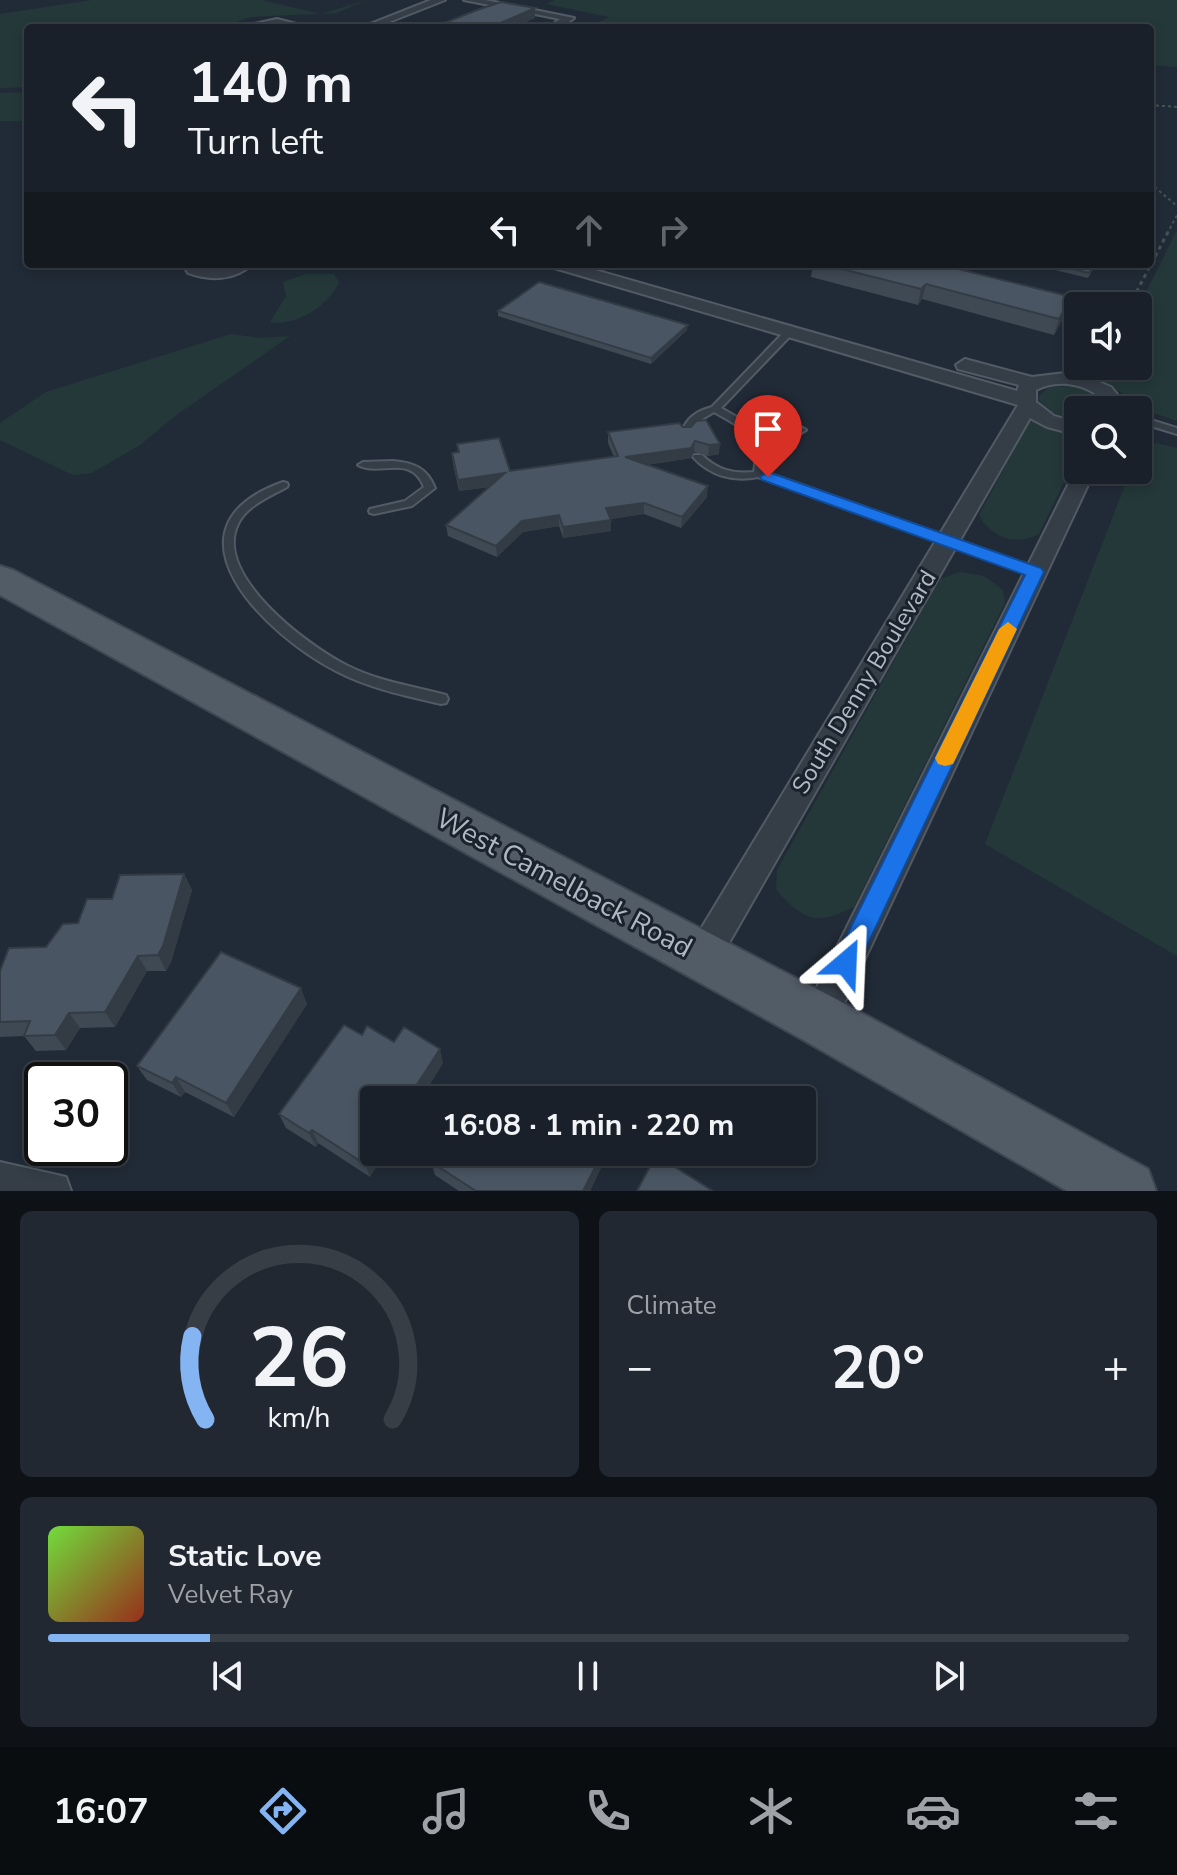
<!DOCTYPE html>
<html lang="en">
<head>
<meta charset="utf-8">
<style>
	body { margin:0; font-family:"Nunito Sans",sans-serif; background:#222831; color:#f1f3f6; height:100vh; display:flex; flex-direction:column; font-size:30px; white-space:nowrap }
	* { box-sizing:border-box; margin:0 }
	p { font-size:26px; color:#9fa3a8 }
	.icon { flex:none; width:44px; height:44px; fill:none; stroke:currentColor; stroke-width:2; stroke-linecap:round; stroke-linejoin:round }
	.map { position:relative; height:1191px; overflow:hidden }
	.details { display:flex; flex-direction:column; gap:20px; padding:20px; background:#0e1217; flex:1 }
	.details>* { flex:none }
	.top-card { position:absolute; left:24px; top:24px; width:1130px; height:244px; border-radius:8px; box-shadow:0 4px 12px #0003,0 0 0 2px #373e46; background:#192029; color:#f1f3f6; overflow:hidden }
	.fabs { position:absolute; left:1064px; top:292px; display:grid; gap:16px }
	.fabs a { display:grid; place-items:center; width:88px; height:88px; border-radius:8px; background:#192029; box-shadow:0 4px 12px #0003,0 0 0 2px #373e46; font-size:40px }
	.speed { position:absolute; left:24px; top:1062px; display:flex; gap:16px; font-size:40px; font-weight:700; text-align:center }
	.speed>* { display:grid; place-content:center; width:104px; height:104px; border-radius:50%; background:#192029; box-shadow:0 4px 12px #0003,0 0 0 2px #373e46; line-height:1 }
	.speed .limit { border:4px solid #111; border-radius:12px; background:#fff; color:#111 }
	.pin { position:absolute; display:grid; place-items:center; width:68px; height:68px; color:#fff; margin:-82px -34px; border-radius:50% 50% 50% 0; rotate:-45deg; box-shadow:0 0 8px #0007 }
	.pin .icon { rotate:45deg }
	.me { position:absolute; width:88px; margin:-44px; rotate:26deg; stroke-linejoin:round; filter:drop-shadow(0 0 6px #0008) }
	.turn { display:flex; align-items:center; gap:28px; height:168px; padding:0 32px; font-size:36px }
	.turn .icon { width:104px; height:104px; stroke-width:2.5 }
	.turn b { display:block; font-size:56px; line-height:68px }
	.lanes { display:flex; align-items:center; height:76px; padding:0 32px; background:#0003; justify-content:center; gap:40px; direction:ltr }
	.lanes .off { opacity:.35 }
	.big { font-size:60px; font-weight:700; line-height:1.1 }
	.details .card { flex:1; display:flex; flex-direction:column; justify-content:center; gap:12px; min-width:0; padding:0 28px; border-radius:12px; background:#222831 }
	.details .dial { align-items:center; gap:0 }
	.dial svg { height:208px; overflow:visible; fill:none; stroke:#373e46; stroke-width:7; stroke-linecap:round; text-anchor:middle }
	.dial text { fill:#f1f3f6; stroke:none }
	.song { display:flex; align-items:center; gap:24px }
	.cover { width:96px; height:96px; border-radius:12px; background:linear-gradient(135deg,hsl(100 70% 55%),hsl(10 70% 35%)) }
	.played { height:8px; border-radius:4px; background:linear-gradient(90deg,#85b4f3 15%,#373e46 15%) }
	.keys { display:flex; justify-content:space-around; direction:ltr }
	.heat { display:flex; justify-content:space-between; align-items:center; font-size:44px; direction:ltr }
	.details .tiles { flex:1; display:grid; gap:20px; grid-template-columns:1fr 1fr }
	.card:last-child { grid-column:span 2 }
	.trip { position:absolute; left:360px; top:1086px; width:456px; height:80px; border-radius:8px; background:#192029; box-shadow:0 4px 12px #0003,0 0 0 2px #373e46; font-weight:700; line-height:80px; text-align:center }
	.tabs { display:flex; height:128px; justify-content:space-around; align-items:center; background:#0a0d10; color:#9fa3a8 }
	.tabs .icon { width:56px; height:56px }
	.tabs .selected { color:#85b4f3 }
	.tabs b { font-size:36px; color:#f1f3f6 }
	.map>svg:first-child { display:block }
	.green { fill:#243839 }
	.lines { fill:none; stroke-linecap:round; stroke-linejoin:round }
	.lane-casing { stroke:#525b65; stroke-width:4 }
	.street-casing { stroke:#525b65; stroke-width:4 }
	.primary-casing { stroke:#3e4651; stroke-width:4 }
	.path-far1 { stroke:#415355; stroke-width:2; stroke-dasharray:3 3; stroke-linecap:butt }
	.path { stroke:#415355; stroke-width:3; stroke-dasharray:4 4; stroke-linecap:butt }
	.lane { fill:#353d47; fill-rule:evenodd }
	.street { fill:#353d47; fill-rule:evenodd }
	.primary { fill:#525c67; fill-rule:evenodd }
	.wall { fill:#3f4954 }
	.shaded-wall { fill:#333c45 }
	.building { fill:#495562; stroke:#333c45; stroke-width:2 }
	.route { fill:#1a73e8; stroke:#114b97; stroke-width:2 }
	.slow { fill:#f59e0b }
	.labels { text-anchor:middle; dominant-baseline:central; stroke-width:6; stroke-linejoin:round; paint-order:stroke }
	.street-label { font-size:24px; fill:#afb8c4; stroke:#1a222c }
	.near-street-label { font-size:28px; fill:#afb8c4; stroke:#1a222c }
</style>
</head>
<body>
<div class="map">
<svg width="1177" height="1191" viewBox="0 0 1177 1191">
	<rect width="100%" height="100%" fill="#212b37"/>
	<path class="green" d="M 92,0 L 261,0 L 321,14 L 367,0 L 336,13 L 251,17 L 219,28 L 28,28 L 28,87 L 0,88 L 0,14 Z
		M 555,0 L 1177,0 L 1177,67 L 1150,65 L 1150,28 L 588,28 L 609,17 L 546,4 Z
		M 28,92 L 28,121 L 0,121 L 0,93 Z
		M 1177,230 L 1177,421 L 1151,412 L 1102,380 L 1109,366 L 1138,366 L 1138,308 Z
		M 306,274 L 334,274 L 339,282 C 330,305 293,328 270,322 L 286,296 L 283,282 Z
		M 231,334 L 259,338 L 290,336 L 175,416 L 140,445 L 92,473 L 73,475 L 0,440 L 0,423 L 46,392 Z
		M 1070,386 C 1085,389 1103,394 1107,410 L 1078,410 L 1078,421 L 1075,420 L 1053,413 L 1039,401 L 1039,396 L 1049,387 Z
		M 1034,421 L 1050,429 L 1078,436 L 1078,453 L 1039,534 C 1016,546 991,538 979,515 L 1029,422 Z
		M 1156,443 L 1177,448 L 1177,956 L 985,844 L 1131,470 L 1138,470 L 1139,450 Z
		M 960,572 L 984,576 L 1003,590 L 1005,603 L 854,907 C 814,926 806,921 776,890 L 777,870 L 940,579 Z"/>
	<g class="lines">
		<defs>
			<path id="lane" d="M 789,329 L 792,330 L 792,334 L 721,408 L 749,424 L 758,433 L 801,427 L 806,430 L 801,433 L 762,438 L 766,449 L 765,472 L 1039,569 L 1041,572 L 1039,575 L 1031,575 L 758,477 C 734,482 710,476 693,457 L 694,455 L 702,455 C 717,470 733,474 754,472 C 761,435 742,428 714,412 L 697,422 L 690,435 L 682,435 L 681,433 C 687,418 696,411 712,407 L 786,330 Z
				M 1138,416 L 1177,428 L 1177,434 L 1138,422 Z
				M 393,461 C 414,463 427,468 435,488 L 412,506 L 374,514 L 370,513 L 369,511 L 370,509 L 405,501 L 424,487 C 411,453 379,477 358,465 L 363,462 Z
				M 283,482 L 287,483 L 288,485 L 287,487 C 271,496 246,506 238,524 C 213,575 307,645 346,665 C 377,681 412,686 446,695 L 448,699 L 446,703 L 441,704 C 406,696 368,688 336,671 C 266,635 154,528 283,482 Z"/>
			<path id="street" d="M 431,0 L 445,0 L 374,28 L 360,28 Z
				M 464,0 L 485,0 L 574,18 L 560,28 L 548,28 L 560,19 Z
				M 277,19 L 312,28 L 277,25 L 236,28 Z
				M 183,264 C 195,264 199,268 210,269 C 224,270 237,264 252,264 C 235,281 209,281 188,273 Z
				M 549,264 L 574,264 L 1017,391 L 1019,385 L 958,369 L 956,365 L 965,359 L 1032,377 L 1065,373 L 1085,376 L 1111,387 L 1130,410 L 1110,410 C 1096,385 1061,377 1036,390 L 1036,402 L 1054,416 L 1078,423 L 1078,435 L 1047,427 L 1030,418 L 714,969 L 702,973 L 690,969 L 686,958 L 690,947 L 1018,405 L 551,267 Z
				M 1078,465 L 1078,470 L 1095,470 L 831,1031 L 819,1036 L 807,1031 L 802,1019 L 807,1007 Z
				M 0,1162 L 66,1177 L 71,1191 L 0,1191 Z"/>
			<path id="primary" d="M 0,566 L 13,570 L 838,1000 L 1148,1169 L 1156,1191 L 1067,1191 L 800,1038 L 0,595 Z"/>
		</defs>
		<use href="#lane" class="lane-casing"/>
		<use href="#street" class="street-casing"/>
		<use href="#primary" class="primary-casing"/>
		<path class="path-far1" d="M 1150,105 L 1177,107
			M 1150,183 L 1177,206
			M 1167,234 L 1177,215"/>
		<path class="path" d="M 1129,306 L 1168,232"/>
		<use href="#lane" class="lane"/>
		<use href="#street" class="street"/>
		<use href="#primary" class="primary"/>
	</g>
	<path class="wall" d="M 813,264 L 938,264 L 1072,297 L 1066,313 L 1054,335 L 922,299 L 918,305 L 811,277 Z
		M 1030,264 L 1096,264 L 1088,278 Z
		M 498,311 L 687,330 L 651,364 L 498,316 Z
		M 683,427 L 691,427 L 719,454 L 708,456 L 694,452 L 691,458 L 647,465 L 707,497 L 681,528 L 644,514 L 610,519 L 611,531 L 563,538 L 559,526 L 523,532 L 497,557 L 448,536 L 446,525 L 490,487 L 459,491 L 453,464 L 452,453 L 458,452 L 457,444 L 510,471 L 614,457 L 608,443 L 608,432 Z
		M 184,874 L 192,890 L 171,962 L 166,971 L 147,971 L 115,1027 L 80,1028 L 66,1050 L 36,1051 L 24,1036 L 0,1037 L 0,971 L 46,947 L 112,899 Z
		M 307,1004 L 234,1117 L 185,1092 L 181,1097 L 147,1080 L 137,1066 Z
		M 362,1035 L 394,1042 L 443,1063 L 420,1100 L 374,1100 L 370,1177 L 318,1143 L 316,1147 L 286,1128 L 279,1114 Z
		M 438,1152 L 608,1152 L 590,1191 L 459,1191 L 435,1175 L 431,1162 Z"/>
	<path class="shaded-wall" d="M 535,8 L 535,18 L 513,28 L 489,28 Z
		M 926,284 L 922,299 L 918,305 L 921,289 Z
		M 1072,297 L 1066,313 L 1054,335 L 1059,319 Z
		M 688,325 L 687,330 L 651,364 L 651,358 Z
		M 695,441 L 694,452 L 691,458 L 625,468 L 625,457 Z
		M 720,444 L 719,454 L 708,456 L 709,445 Z
		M 505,473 L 506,484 L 459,491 L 458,480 Z
		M 708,486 L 707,497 L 681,528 L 682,517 Z
		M 644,503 L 644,514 L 606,520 L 606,508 Z
		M 559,515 L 559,526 L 523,532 L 497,557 L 496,546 L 522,521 Z
		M 611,520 L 611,531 L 563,538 L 563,527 Z
		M 184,874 L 192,890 L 171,962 L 166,971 L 158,955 Z
		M 138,956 L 147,971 L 115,1027 L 105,1012 Z
		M 301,988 L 307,1004 L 234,1117 L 226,1103 Z
		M 69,1013 L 80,1028 L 66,1050 L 55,1035 Z
		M 440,1049 L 443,1063 L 420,1100 L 407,1100 Z
		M 176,1077 L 185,1092 L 181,1097 L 172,1083 Z
		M 312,1130 L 318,1143 L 316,1147 L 309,1133 Z
		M 374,1150 L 374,1152 L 386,1152 L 370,1177 L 365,1164 Z
		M 603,1152 L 608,1152 L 608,1154 L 590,1191 L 583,1191 Z"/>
	<path class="building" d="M 501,2 L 535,8 L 489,28 L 434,27 L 480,9 Z
		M 822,264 L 938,264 L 1072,297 L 1059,319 L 926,284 L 921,289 Z
		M 1052,264 L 1095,264 L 1089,273 Z
		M 539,282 L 688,325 L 651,358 L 498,311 Z
		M 706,420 L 720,444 L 709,445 L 695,441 L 691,448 L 625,457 L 708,486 L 682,517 L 644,503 L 606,508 L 611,520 L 563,527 L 559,515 L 522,521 L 496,546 L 446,525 L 505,473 L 458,480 L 452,453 L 459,452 L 457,444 L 499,438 L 510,471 L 618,456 L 608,432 L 679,423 L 683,427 L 691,427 L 696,421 Z
		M 184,874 L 163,946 L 158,955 L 138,956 L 105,1012 L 69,1013 L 55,1035 L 24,1036 L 30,1021 L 0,1022 L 0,971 L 9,948 L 46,947 L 63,924 L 78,923 L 87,899 L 112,899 L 120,875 Z
		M 221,952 L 301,988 L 226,1103 L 176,1077 L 172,1083 L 137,1066 Z
		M 344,1025 L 362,1035 L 367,1026 L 394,1042 L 404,1027 L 440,1049 L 407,1100 L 374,1100 L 374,1150 L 365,1164 L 312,1130 L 309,1133 L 279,1114 Z
		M 476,1090 L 493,1100 L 470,1100 Z
		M 438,1152 L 603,1152 L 583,1191 L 476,1191 L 431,1162 Z
		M 656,1155 L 713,1191 L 637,1191 Z"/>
	<path class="route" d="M 768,472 L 1041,568 L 1044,572 L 855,971 L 846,975 L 837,971 L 834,963 L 837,955 L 1025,575 L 762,480 L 760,477 Z"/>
	<path class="slow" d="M 1008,622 L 1017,629 L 956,758 L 953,764 L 945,766 L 938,764 L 935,758 L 999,629 Z"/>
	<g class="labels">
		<g class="street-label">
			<text transform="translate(864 682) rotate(-59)">South Denny Boulevard</text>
		</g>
		<g class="near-street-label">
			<text transform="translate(564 883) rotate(28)">West Camelback Road</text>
		</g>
	</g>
</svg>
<div class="fabs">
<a><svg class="icon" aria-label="sound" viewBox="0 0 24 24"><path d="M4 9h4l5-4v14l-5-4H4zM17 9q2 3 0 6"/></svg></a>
<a><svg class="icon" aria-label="search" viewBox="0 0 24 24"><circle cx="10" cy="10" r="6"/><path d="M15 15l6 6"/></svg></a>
</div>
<div class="speed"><div class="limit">30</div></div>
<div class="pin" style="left:768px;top:477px;background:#d93025"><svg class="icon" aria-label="arrive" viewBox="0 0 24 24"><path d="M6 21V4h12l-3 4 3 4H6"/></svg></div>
<svg class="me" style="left:846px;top:963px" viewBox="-20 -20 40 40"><path d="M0-17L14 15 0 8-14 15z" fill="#1a73e8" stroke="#fff" stroke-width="4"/></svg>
<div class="trip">16:08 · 1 min · 220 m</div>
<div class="top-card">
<div class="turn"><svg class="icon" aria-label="left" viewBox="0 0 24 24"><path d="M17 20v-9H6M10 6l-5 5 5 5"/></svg><div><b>140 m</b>Turn left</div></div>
<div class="lanes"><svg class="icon" aria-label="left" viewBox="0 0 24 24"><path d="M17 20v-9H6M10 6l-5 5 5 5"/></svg><svg class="icon off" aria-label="ahead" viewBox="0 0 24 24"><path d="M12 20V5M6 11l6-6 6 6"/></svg><svg class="icon off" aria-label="right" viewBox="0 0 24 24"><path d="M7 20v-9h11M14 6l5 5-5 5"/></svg></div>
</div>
</div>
<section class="details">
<div class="tiles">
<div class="card dial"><svg viewBox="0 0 100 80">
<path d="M14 69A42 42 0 1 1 86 69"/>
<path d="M14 69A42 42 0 0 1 9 37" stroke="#85b4f3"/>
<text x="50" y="56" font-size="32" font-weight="700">26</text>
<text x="50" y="72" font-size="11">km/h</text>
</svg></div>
<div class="card"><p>Climate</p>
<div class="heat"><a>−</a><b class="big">20°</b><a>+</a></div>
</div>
<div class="card">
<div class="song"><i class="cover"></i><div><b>Static Love</b><p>Velvet Ray</p></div></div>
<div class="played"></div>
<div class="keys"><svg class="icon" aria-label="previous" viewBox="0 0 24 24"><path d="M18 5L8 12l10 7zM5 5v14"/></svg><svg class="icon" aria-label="pause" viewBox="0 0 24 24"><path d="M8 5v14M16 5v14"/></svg><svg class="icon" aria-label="next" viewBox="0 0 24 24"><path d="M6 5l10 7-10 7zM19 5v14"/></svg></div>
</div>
</div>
</section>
<nav class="tabs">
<b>16:07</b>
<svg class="icon selected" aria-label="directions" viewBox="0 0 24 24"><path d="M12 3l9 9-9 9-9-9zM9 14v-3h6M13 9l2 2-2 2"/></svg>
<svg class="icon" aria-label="music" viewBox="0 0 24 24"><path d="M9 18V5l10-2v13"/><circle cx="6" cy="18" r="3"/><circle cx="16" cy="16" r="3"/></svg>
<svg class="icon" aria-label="phone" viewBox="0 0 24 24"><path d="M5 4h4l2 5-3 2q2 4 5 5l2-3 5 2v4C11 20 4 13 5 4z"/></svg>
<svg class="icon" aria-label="climate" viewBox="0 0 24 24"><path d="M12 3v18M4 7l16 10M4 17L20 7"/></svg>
<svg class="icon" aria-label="car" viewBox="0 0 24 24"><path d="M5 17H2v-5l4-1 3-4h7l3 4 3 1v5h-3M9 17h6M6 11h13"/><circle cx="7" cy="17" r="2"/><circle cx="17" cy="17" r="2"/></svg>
<svg class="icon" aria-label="filters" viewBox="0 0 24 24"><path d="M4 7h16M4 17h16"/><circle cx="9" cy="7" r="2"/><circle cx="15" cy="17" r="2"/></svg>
</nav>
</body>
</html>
